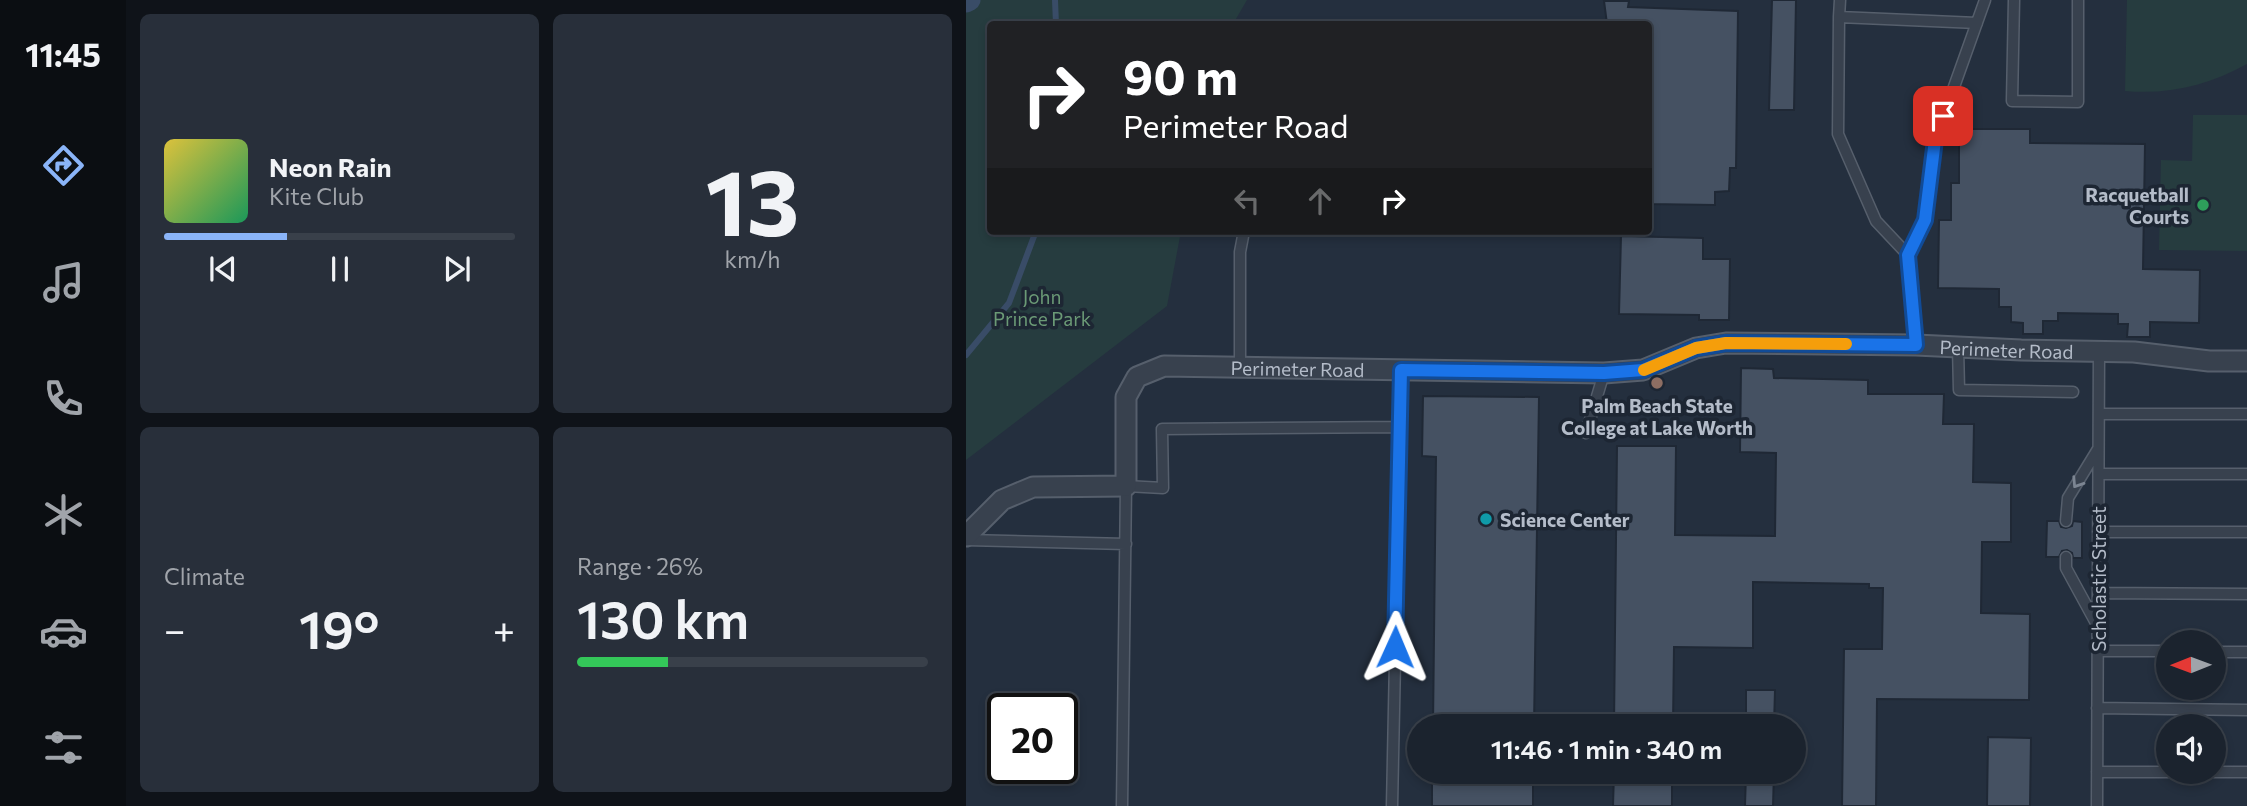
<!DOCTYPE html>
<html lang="en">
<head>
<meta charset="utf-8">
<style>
	body { margin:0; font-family:Commissioner,sans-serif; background:#282f3a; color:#f1f3f6; height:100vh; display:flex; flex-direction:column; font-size:26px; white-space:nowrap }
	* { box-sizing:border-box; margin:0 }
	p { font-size:23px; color:#a0a4aa }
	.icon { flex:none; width:38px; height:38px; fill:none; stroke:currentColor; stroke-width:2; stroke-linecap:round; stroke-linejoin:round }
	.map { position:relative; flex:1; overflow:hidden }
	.panel { display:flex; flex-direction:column; gap:14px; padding:14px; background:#0f1319; width:840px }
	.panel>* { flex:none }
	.top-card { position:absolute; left:21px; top:21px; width:665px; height:214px; border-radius:7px; box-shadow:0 4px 10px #0003,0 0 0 2px #39404a; background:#202124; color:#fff; overflow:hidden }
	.needle { width:46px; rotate:269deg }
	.controls { position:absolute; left:1190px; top:630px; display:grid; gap:14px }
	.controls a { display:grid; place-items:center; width:70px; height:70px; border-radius:50%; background:#1b232e; box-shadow:0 4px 10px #0003,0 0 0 2px #39404a; font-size:35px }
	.speed { position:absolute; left:21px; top:693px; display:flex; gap:14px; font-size:35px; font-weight:700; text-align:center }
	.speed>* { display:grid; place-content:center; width:91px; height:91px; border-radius:50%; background:#1b232e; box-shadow:0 4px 10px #0003,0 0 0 2px #39404a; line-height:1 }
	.speed .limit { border:4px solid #111; border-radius:10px; background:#fff; color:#111 }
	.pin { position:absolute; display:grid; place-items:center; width:60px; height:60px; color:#fff; margin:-30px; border-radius:14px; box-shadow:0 4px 10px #0006 }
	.me { position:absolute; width:77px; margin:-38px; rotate:1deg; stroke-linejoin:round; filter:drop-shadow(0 0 5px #0008) }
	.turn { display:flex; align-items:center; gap:24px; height:147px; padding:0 21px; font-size:32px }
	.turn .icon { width:91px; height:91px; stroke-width:2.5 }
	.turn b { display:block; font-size:49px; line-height:60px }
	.lanes { display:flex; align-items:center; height:66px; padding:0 21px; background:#0003; justify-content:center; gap:35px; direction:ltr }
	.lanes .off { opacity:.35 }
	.big { font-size:52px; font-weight:600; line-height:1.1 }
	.panel .widget { flex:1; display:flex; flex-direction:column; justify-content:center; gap:10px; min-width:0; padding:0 24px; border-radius:10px; background:#282f3a }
	.panel .dial { align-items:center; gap:0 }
	.dial b { font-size:91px; line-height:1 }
	.song { display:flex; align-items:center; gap:21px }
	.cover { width:84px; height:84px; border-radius:10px; background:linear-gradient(135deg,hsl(50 70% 55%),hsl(150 70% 35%)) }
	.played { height:7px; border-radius:4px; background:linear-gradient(90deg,#8ab4f8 35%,#39404a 35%) }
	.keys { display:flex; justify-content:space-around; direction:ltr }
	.heat { display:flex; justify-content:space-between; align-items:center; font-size:38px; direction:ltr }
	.charge { height:10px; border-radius:5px; background:linear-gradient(90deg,#34c759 26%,#39404a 0) }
	.panel .tiles { flex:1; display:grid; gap:14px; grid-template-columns:repeat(2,1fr) }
	.trip { position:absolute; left:441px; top:714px; width:399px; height:70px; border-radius:35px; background:#1b232e; box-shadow:0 4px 10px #0003,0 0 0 2px #39404a; font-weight:600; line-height:70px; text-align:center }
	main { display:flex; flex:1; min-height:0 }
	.menu { display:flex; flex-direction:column; width:126px; justify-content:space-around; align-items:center; background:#0b0e12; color:#a0a4aa }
	.menu .icon { width:49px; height:49px }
	.menu .active { color:#8ab4f8 }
	.menu b { font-size:32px; color:#f1f3f6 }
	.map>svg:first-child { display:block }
	.green { fill:#263c3f }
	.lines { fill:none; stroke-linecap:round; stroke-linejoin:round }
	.stream { stroke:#394c67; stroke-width:6 }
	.canal { stroke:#394c67; stroke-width:21 }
	.building { fill:#455162; stroke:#1f2835; stroke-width:2 }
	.service-casing { stroke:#565f6c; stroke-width:13 }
	.minor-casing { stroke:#565f6c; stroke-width:23 }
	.service { stroke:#38414e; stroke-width:10 }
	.minor { stroke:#38414e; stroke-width:19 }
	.oneway { stroke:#7c8592 }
	.route-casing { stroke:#114b97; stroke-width:18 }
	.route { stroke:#1a73e8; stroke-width:12 }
	.slow { stroke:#f59e0b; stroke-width:12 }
	.leisure-dot { fill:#2e9e5b; stroke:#1d2633; stroke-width:2.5 }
	.education-dot { fill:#8d6e63; stroke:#1d2633; stroke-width:2.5 }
	.culture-dot { fill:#0f9aa8; stroke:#1d2633; stroke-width:2.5 }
	.labels { text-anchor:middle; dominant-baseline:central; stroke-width:7; stroke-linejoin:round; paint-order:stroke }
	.poi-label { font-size:19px; font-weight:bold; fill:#b4bcc9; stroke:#1d2633; text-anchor:end }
	.park-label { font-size:19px; fill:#6b9a76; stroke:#1d2633 }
	.street-label { font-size:19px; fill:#b4bcc9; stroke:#1d2633 }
</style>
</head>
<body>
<main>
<nav class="menu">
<b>11:45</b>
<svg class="icon active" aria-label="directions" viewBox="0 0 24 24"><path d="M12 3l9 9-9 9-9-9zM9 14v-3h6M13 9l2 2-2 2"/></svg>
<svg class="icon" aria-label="music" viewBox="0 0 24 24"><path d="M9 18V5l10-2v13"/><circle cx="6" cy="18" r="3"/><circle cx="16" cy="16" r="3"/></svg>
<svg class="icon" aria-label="phone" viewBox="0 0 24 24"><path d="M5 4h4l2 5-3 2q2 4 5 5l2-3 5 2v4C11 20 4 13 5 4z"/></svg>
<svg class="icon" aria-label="climate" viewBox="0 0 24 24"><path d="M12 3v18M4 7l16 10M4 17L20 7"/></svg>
<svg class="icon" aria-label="car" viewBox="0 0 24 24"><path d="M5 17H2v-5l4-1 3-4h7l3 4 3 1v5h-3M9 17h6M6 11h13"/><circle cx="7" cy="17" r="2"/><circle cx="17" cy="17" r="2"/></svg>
<svg class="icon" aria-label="filters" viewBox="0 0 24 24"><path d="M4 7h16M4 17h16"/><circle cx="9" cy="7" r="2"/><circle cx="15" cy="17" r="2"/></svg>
</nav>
<section class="panel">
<div class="tiles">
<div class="widget">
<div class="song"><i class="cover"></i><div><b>Neon Rain</b><p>Kite Club</p></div></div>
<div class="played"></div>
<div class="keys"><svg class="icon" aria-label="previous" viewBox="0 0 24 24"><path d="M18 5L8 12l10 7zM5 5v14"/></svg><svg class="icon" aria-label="pause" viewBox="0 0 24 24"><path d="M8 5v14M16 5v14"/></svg><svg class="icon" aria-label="next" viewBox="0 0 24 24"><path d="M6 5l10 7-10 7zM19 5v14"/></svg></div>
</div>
<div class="widget dial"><b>13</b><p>km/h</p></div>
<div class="widget"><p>Climate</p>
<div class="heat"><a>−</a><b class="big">19°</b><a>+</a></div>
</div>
<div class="widget"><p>Range · 26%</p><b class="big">130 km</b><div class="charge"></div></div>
</div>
</section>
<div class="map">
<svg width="1281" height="806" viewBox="0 0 1281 806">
	<rect width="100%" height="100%" fill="#242f3e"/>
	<path class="green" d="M 0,0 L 281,0 L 267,24 L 24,24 L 24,231 L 215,231 L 201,306 L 0,460 Z
		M 1161,0 L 1281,0 L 1281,64 C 1243,85 1203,95 1159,91 Z
		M 1227,115 L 1281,115 L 1281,251 L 1193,250 L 1195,160 L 1226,161 Z"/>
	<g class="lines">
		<path class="stream" d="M 89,0 L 90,24
			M 0,355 L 43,303 L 70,231"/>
		<path class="canal" d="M 0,2 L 4,0"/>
	</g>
	<path class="building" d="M 806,0 L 830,0 L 828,110 L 803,110 Z
		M 638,1 L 663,1 L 662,7 L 772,11 L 770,168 L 764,168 L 763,191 L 749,192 L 749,205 L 682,204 L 682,24 L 641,24 Z
		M 993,129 L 1064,129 L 1064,143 L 1179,144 L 1177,269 L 1234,270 L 1233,323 L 1184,322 L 1184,337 L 1161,337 L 1162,324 L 1152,324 L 1152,314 L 1092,313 L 1092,321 L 1077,321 L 1077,334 L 1057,334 L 1057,323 L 1045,322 L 1045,307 L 1033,307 L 1033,289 L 972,288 L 973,220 L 985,220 L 985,183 L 993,183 Z
		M 655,236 L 737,238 L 737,259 L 764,259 L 763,320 L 733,320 L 733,315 L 653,314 Z
		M 775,368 L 807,369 L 808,378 L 902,380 L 902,394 L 978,394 L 977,424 L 1008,424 L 1007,482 L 1045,483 L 1045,542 L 1016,542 L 1015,613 L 1064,614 L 1063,700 L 911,699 L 910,806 L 876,806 L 878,649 L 916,649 L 917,588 L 903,588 L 903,584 L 787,582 L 787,648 L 708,647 L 707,726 L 648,726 L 651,446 L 710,446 L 709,535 L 809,536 L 810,453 L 774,452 Z
		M 457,396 L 573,397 L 568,726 L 467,726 L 470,457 L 456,456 Z
		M 1081,521 L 1093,521 L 1095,527 L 1100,528 L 1106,526 L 1107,521 L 1116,522 L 1116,558 L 1107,558 L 1106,553 L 1101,550 L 1096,551 L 1093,557 L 1080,557 Z
		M 780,690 L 809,690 L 808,726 L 780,726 Z
		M 1022,737 L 1065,738 L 1064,806 L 1021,806 Z
		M 466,772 L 567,772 L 567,806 L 466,806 Z
		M 648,772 L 706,772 L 706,806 L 647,806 Z
		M 780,772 L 808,772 L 807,806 L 779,806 Z"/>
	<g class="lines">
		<defs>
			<path id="service" d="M 1048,0 L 1046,101 L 1112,102 L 1112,0
				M 873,17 L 874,0
				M 942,255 L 910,221 L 872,134 L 873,17 L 1011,23
				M 950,345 L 942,255 L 959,220 L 969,140 L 1019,0
				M 992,347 L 993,390 L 1107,392
				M 274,366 L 274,252 L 278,231
				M 1133,414 L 1281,414
				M 620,433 L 638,373
				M 1133,474 L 1281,474
				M 1100,521 L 1102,498 L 1132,449
				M 1132,532 L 1281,532
				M 0,540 L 160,544
				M 1100,557 L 1100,568 L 1130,623
				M 1132,593 L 1281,594
				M 1132,651 L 1202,651
				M 1248,652 L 1281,652
				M 1131,708 L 1281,710
				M 1131,772 L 1202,772
				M 1248,772 L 1281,772
				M 156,806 L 160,486 L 197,488 L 196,429 L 434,427
				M 426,806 L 435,370
				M 1131,806 L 1133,352"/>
			<g id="minor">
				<path id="s1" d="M 0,536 L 36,500 L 67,487 L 160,486 L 160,397 L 171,377 L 198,366 L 638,373 L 677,370 L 730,348 L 760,343 L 950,345 L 1055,350 L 1168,352 L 1243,361 L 1281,361"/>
			</g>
		</defs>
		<use href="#service" class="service-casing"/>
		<use href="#minor" class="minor-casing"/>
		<use href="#service" class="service"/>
		<use href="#minor" class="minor"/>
	</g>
	<defs><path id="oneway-chevron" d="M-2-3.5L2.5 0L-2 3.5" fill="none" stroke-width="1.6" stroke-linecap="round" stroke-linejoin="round" transform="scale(1.75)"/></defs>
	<use class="oneway" href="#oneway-chevron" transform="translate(1111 483) rotate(123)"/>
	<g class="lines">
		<defs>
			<path id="route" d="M 429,647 L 435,370 L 638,373 L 677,370 L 730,348 L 760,343 L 950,345 L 942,255 L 959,220 L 969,140 L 977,116"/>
		</defs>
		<use href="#route" class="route-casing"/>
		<use href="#route" class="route"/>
		<path class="slow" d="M 678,370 L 730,348 L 760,343 L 880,344"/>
	</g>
	<circle class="leisure-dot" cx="1237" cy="205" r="7"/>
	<circle class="education-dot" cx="691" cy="383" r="7"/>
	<circle class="culture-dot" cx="520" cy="519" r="7"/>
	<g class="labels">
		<g class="poi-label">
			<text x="1223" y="194">Racquetball<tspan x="1223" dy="22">Courts</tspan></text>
			<text x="691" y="405" text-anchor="middle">Palm Beach State<tspan x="691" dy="22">College at Lake Worth</tspan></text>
			<text x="534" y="519" text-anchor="start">Science Center</text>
		</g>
		<g class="park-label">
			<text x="76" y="296">John<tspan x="76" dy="22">Prince Park</tspan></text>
		</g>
		<g class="street-label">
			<text stroke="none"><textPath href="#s1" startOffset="1166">Perimeter Road</textPath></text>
			<text stroke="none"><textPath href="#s1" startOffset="452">Perimeter Road</textPath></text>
			<text transform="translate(1132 579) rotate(-90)">Scholastic Street</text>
		</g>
	</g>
</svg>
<div class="controls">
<a><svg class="needle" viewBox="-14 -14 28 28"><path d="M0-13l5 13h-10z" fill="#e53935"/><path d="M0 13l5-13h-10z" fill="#a0a4aa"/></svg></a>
<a><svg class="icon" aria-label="sound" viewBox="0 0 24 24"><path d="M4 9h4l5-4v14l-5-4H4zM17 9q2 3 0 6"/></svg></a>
</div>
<div class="speed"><div class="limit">20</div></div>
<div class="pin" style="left:977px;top:116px;background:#d93025"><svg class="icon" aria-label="arrive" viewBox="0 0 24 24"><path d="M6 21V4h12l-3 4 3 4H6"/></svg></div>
<svg class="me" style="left:429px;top:647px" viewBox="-20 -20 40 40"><path d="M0-17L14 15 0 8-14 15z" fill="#1a73e8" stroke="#fff" stroke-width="4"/></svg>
<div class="trip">11:46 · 1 min · 340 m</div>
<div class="top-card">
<div class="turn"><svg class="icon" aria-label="right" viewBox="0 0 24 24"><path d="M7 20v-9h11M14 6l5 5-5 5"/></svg><div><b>90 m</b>Perimeter Road</div></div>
<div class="lanes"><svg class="icon off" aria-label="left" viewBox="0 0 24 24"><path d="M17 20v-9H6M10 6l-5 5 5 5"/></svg><svg class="icon off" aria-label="ahead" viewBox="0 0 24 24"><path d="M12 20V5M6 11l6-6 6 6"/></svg><svg class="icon" aria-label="right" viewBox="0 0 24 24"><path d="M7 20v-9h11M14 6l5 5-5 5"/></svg></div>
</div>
</div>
</main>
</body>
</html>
